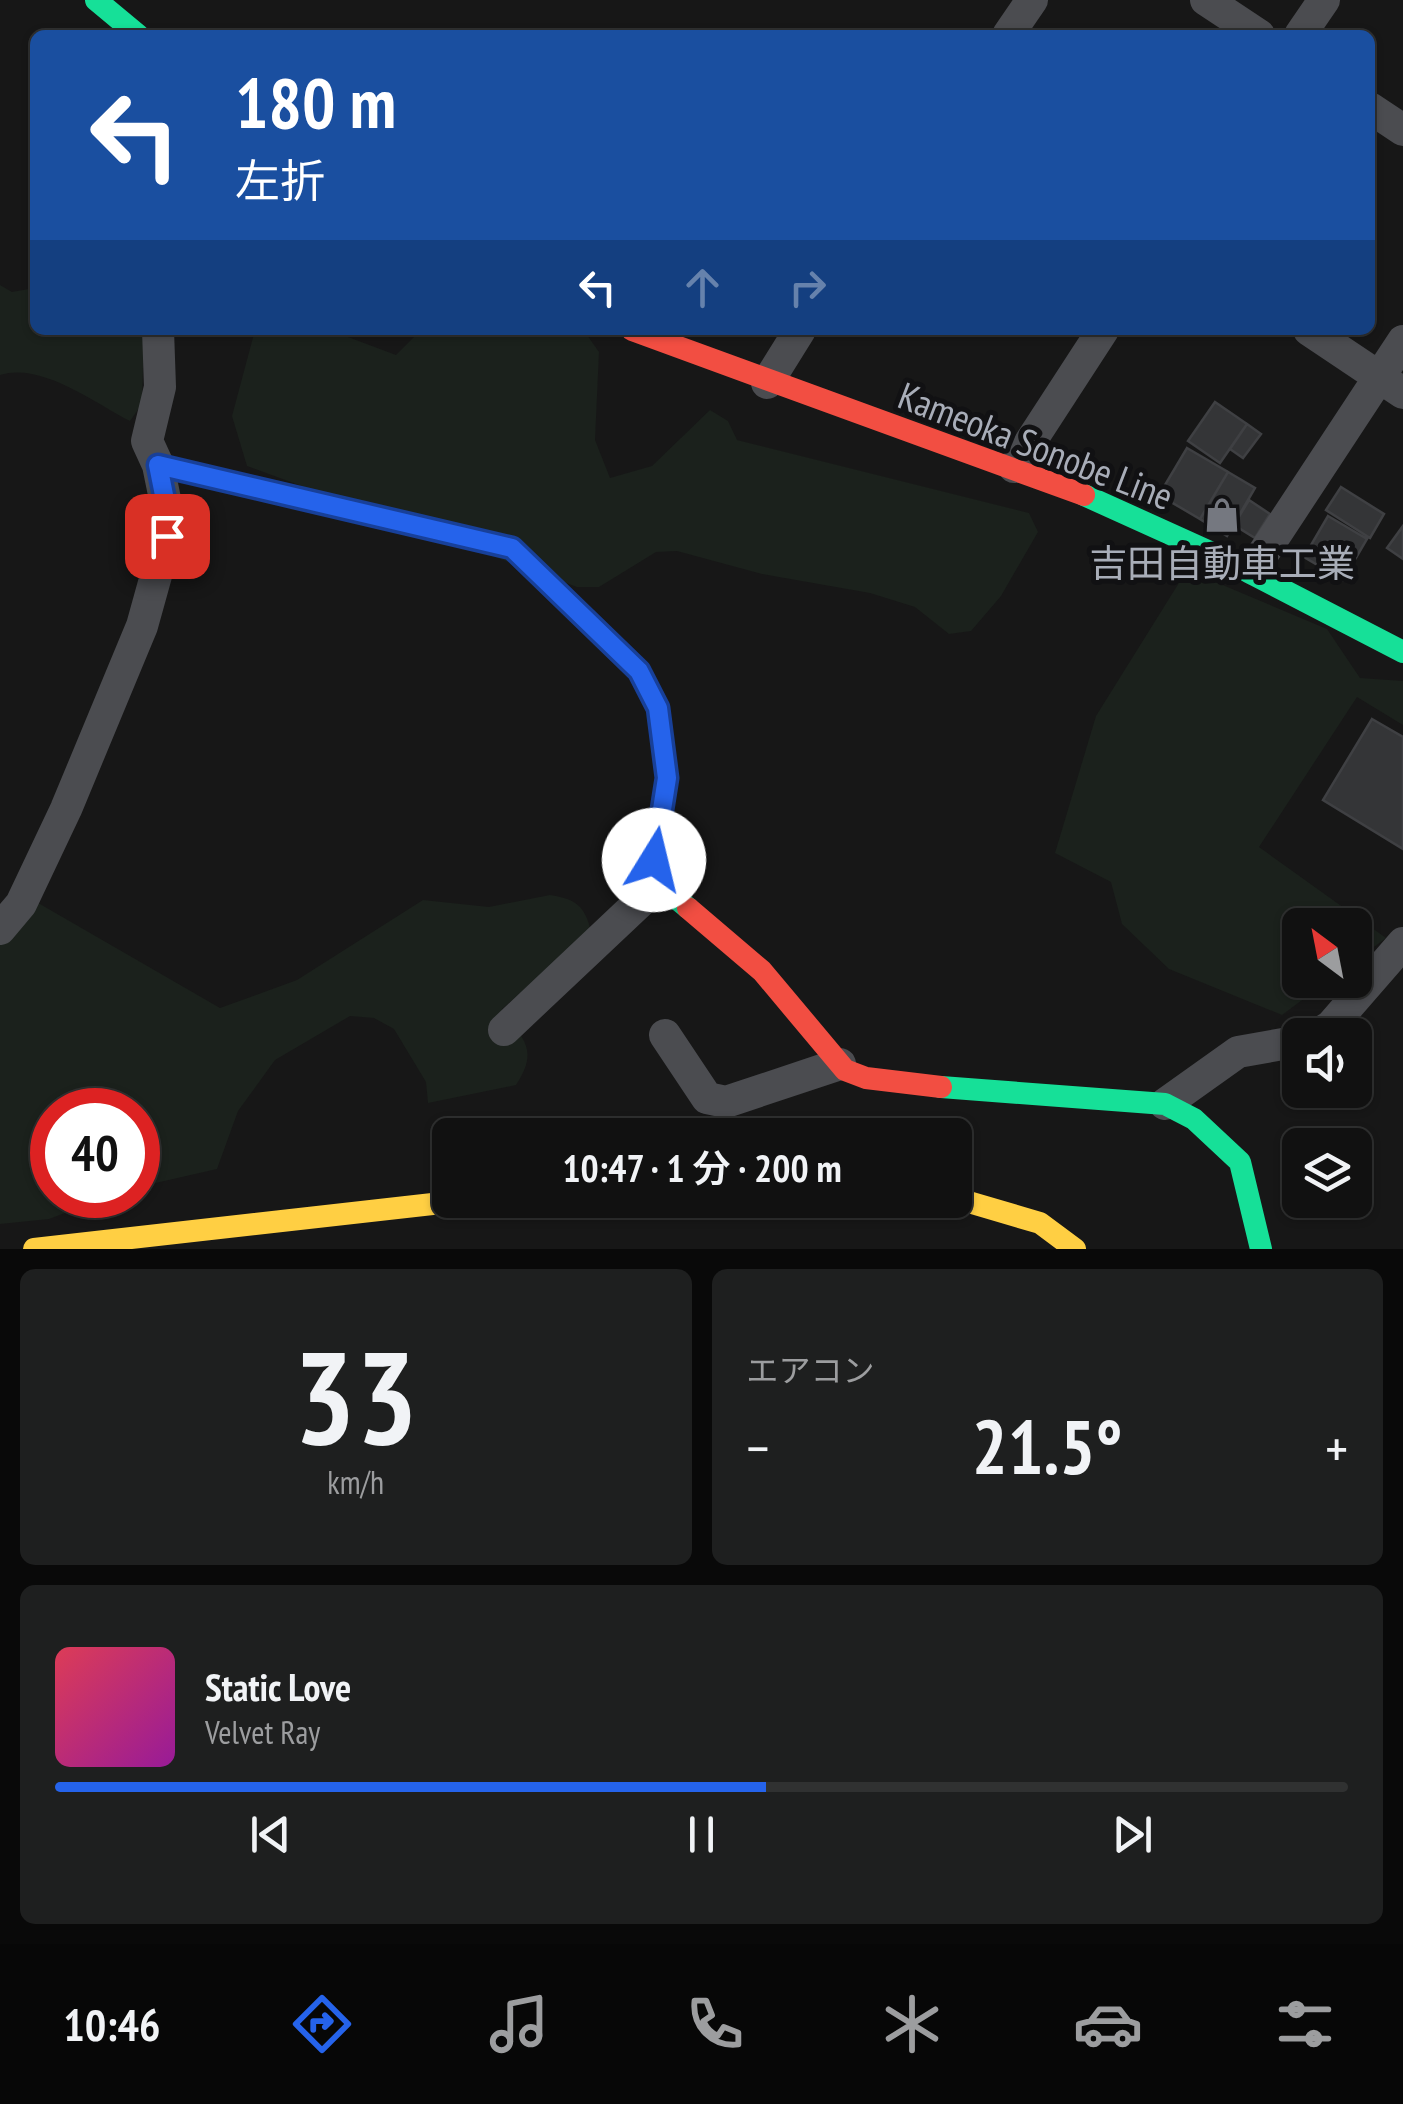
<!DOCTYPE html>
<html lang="ja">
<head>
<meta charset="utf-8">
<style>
	body { margin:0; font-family:"PT Sans Narrow","Noto Sans JP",sans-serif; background:#1e1f1f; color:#f1f3f6; height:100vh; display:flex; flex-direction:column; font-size:38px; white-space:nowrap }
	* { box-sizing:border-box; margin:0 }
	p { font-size:32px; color:#9c9d9f }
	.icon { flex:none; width:55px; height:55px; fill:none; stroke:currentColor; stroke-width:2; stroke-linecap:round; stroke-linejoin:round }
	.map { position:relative; height:1249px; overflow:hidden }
	.details { display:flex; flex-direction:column; gap:20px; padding:20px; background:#090909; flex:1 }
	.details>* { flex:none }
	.banner { position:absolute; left:30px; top:30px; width:1345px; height:305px; border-radius:15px; box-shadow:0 2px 8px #0004,0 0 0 2px #303131; background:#1a4fa0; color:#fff; overflow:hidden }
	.needle { width:65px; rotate:328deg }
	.buttons { position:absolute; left:1282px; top:908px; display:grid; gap:20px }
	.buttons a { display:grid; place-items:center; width:90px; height:90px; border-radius:15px; background:#111; box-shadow:0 2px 8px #0004,0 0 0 2px #303131; font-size:50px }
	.speed { position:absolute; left:30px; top:1088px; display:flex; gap:20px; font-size:50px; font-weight:700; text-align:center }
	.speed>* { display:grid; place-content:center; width:130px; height:130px; border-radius:50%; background:#111; box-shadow:0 2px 8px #0004,0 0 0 2px #303131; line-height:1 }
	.speed .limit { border:15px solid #d22; background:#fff; color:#111 }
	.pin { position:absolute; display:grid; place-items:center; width:85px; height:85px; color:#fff; margin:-42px; border-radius:20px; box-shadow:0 5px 15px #0006 }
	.me { position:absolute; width:110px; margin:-55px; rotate:9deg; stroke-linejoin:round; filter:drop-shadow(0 0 8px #0008) }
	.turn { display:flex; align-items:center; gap:35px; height:210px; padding:0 40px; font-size:45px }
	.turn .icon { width:130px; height:130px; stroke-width:2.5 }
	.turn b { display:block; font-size:70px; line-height:85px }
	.lanes { display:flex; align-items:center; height:95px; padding:0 40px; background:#0003; justify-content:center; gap:50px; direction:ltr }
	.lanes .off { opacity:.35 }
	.big { font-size:75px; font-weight:600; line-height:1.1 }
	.details .card { flex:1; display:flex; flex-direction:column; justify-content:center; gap:15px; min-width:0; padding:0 35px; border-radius:15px; background:#1e1f1f }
	.details .dial { align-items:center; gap:0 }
	.dial b { font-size:130px; line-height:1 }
	.song { display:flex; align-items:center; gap:30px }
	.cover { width:120px; height:120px; border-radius:15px; background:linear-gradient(135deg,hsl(350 70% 55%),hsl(300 70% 35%)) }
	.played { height:10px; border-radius:5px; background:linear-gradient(90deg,#2563eb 55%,#303131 55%) }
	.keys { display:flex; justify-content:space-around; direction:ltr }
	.heat { display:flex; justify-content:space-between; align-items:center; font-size:55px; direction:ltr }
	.details .tiles { flex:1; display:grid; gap:20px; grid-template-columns:1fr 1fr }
	.card:last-child { grid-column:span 2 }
	.trip { position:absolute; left:432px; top:1118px; width:540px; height:100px; border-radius:15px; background:#111; box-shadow:0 2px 8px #0004,0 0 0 2px #303131; font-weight:600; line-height:100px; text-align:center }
	.menu { display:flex; height:160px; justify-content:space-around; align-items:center; background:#070707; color:#9c9d9f }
	.menu .icon { width:70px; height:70px }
	.menu .current { color:#2563eb }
	.menu b { font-size:45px; color:#f1f3f6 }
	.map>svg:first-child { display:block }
	.green { fill:#1b211c }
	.building { fill:#343537; stroke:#3f4043; stroke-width:2.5 }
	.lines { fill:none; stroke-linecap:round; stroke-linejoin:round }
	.street { stroke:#4b4c50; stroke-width:32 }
	.fast { stroke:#16e098; stroke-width:22 }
	.slow { stroke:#ffcf43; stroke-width:22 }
	.jam { stroke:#f24e42; stroke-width:22 }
	.route-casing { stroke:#184099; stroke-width:25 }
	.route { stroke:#2563eb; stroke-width:18 }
	.labels { text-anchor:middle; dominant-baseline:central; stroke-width:10; stroke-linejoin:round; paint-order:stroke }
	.street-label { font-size:38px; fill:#a8adb8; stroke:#111113 }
	.poi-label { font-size:38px; fill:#a8adb8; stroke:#111113 }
</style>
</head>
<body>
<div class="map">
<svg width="1403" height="1249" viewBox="0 0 1403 1249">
	<rect width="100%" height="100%" fill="#171717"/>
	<path class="green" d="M 0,285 L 12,292 L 35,288 L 35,330 L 144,330 L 142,404 L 130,421 C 94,403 42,362 0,375 Z
		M 255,330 L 340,334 L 396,355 L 421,330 L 587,335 L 599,352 L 595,440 L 610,478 L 652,466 L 710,410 L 728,421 L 737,440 L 1029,513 L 1038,532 L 1001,596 L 971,631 L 949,634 L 915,607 L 870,593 L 762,574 L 677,551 L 656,552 L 599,587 L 577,587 L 247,466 L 232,416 Z
		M 1187,570 L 1327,629 L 1360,678 L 1403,681 L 1403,725 L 1357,697 L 1259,847 L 1386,938 L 1355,961 L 1355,925 L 1300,925 L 1300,980 L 1329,980 L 1282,1015 L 1169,969 L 1122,924 L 1111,882 L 1055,853 L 1096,716 Z
		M 550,895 C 576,899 585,906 591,931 L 502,1009 C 524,1040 539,1050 516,1085 L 428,1103 L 426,1082 L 394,1029 L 374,1018 L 350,1016 L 275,1060 L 238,1111 L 217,1169 L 138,1187 L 138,1110 L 52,1110 L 52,1195 L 113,1195 L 49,1219 L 0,1224 L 0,941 L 33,900 L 220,1008 L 297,980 L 423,900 L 489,907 Z"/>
	<path class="building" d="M 1215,402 L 1247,424 L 1220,463 L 1188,441 Z
		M 1247,424 L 1261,434 L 1243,458 L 1230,449 Z
		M 1187,448 L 1228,472 L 1200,519 L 1159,495 Z
		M 1228,472 L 1255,488 L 1227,536 L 1200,519 Z
		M 1341,487 L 1384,514 L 1370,538 L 1326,510 Z
		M 1249,500 L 1270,514 L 1255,538 L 1234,525 Z
		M 1328,516 L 1367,539 L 1343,580 L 1304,557 Z
		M 1403,526 L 1403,559 L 1387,548 Z
		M 1372,719 L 1403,737 L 1403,849 L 1323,800 Z"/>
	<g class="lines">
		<path class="street" d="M 1206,0 L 1259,35
			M 1008,35 L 1032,0
			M 1300,35 L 1324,0
			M 1370,108 L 1403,130
			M 1309,330 L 1403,393
			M 767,383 L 800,330
			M 1014,467 L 1103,330
			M 1253,569 L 1403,341
			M 0,929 L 21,904 L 66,809 L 142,626 L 167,536 L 167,509 L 158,465 L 147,441 L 160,387 L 158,330
			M 504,1030 L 662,881
			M 665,1035 L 707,1098 L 726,1102 L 840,1064
			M 1317,1035 L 1331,1026 L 1403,943
			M 1165,1104 L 1238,1052 L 1300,1041"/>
		<path class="fast" d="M 96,0 L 138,35
			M 158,465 L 512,548 L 639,671 L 658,708 L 667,778 L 654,860 L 666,890 L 688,908
			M 1084,495 L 1210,552 L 1403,652
			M 941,1087 L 1165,1104 L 1194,1119 L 1240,1162 L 1261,1249"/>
		<path class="slow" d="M 955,1198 L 1040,1223 L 1075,1249
			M 34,1249 L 468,1200"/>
		<path class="jam" d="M 632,330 L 1084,495
			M 688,908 L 762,971 L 845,1070 L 866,1078 L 941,1087"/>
	</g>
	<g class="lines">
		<defs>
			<path id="route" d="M 167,536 L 167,510 L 158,465 L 512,548 L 639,671 L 658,708 L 667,778 L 654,860"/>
		</defs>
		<use href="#route" class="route-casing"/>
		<use href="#route" class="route"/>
	</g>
	<defs>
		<symbol id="shop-bare" viewBox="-9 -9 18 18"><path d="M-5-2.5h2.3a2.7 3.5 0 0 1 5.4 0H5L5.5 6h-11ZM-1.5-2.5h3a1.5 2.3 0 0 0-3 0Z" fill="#757880" stroke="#111113" stroke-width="2.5" paint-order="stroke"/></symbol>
	</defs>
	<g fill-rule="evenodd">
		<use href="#shop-bare" x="1197" y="490" width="50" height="50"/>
	</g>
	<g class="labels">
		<g class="street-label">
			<text transform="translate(1036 445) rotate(21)">Kameoka Sonobe Line</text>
		</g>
		<g class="poi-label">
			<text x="1222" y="562">吉田自動車工業</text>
		</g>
	</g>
</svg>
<div class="buttons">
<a><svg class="needle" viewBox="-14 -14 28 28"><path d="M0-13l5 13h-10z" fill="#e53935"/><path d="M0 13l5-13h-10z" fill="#9c9d9f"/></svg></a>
<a><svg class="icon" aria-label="sound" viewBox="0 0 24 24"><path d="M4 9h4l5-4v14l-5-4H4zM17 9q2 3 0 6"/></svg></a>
<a><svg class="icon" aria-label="layers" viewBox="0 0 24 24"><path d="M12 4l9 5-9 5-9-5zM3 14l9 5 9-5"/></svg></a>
</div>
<div class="speed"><div class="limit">40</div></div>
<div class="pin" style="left:167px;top:536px;background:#d93025"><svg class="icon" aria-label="arrive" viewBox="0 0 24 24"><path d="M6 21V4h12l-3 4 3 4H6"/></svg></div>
<svg class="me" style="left:654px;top:860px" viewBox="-20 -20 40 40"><circle r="19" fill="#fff"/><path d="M0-13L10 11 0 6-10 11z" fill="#2563eb"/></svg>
<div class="trip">10:47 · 1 分 · 200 m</div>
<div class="banner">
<div class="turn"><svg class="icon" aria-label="left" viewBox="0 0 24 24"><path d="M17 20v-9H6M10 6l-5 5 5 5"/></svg><div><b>180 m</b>左折</div></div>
<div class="lanes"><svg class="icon" aria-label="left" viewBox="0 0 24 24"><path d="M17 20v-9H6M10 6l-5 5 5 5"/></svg><svg class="icon off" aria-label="ahead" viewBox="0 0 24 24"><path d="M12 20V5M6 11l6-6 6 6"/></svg><svg class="icon off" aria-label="right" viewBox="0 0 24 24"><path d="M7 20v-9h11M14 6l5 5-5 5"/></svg></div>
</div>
</div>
<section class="details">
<div class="tiles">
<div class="card dial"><b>33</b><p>km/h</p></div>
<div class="card"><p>エアコン</p>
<div class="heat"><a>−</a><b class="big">21.5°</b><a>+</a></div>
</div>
<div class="card">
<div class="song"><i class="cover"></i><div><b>Static Love</b><p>Velvet Ray</p></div></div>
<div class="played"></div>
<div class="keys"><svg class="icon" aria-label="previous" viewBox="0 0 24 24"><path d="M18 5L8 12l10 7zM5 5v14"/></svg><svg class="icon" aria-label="pause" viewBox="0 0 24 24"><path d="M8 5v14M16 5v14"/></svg><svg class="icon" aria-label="next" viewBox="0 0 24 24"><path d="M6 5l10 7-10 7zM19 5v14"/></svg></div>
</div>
</div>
</section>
<nav class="menu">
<b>10:46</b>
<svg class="icon current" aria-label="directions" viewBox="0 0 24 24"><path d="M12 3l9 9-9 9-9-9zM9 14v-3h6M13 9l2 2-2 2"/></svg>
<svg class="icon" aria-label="music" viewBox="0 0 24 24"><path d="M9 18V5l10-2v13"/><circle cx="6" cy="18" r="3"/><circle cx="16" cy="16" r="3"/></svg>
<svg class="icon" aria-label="phone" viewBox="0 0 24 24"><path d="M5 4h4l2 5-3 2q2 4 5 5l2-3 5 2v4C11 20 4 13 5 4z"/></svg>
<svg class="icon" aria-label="climate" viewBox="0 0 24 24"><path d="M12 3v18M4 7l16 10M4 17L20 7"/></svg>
<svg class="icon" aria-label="car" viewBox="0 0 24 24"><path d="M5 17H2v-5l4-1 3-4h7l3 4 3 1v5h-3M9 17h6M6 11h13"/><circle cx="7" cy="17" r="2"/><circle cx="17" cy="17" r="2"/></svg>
<svg class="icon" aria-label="filters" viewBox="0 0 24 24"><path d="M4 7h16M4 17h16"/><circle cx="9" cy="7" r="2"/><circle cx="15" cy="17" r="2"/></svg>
</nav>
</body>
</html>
